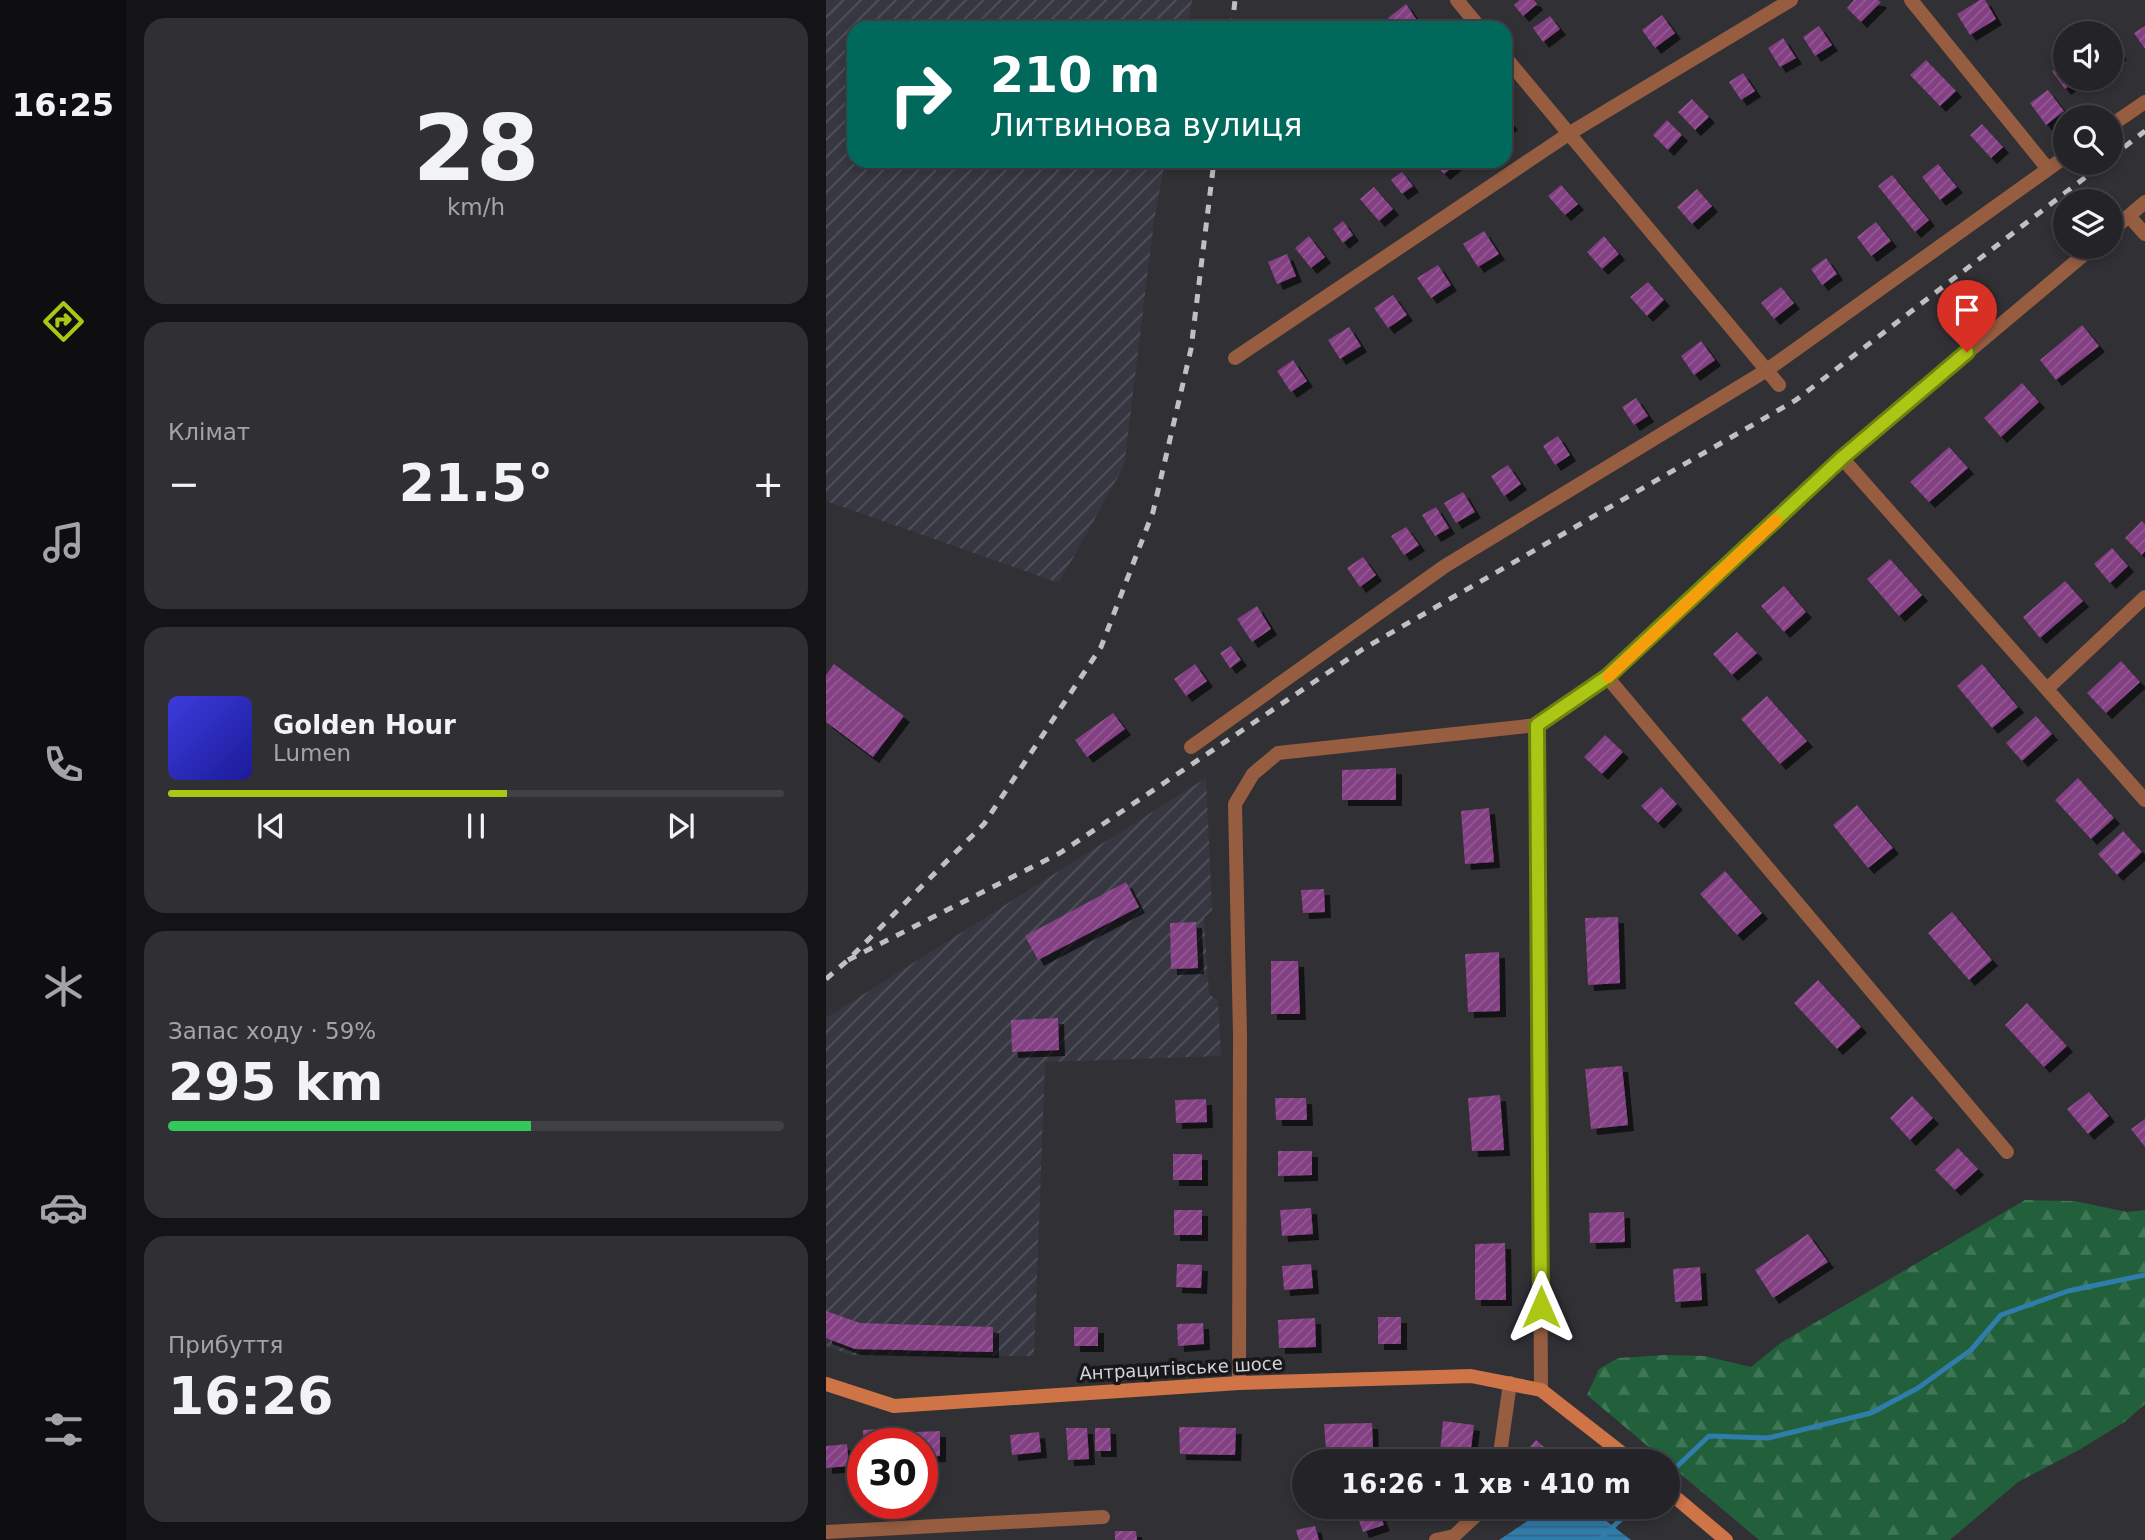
<!DOCTYPE html>
<html lang="uk">
<head>
<meta charset="utf-8">
<style>
	body { margin:0; font-family:"DejaVu Sans",sans-serif; background:#303034; color:#f1f3f6; height:100vh; display:flex; flex-direction:column; font-size:26px; white-space:nowrap }
	* { box-sizing:border-box; margin:0 }
	p { font-size:23px; color:#a3a4a8 }
	.icon { flex:none; width:38px; height:38px; fill:none; stroke:currentColor; stroke-width:2; stroke-linecap:round; stroke-linejoin:round }
	.map { position:relative; flex:1; overflow:hidden }
	.side { display:flex; flex-direction:column; gap:18px; padding:18px; background:#141416; width:700px }
	.side>* { flex:none }
	.banner { position:absolute; left:21px; top:21px; width:665px; height:147px; border-radius:21px; box-shadow:0 4px 10px #0003,0 0 0 2px #414145; background:#00695c; color:#fff; overflow:hidden }
	.fabs { position:absolute; left:1227px; top:21px; display:grid; gap:14px }
	.fabs a { display:grid; place-items:center; width:70px; height:70px; border-radius:50%; background:#242428; box-shadow:0 4px 10px #0003,0 0 0 2px #414145; font-size:35px }
	.speed { position:absolute; left:21px; top:1428px; display:flex; gap:14px; font-size:35px; font-weight:700; text-align:center }
	.speed>* { display:grid; place-content:center; width:91px; height:91px; border-radius:50%; background:#242428; box-shadow:0 4px 10px #0003,0 0 0 2px #414145; line-height:1 }
	.speed .limit { border:10px solid #d22; background:#fff; color:#111 }
	.pin { position:absolute; display:grid; place-items:center; width:60px; height:60px; color:#fff; margin:-72px -30px; border-radius:50% 50% 50% 0; rotate:-45deg; box-shadow:0 0 7px #0007 }
	.pin .icon { rotate:45deg }
	.me { position:absolute; width:77px; margin:-38px; rotate:0deg; stroke-linejoin:round; filter:drop-shadow(0 0 5px #0008) }
	.turn { display:flex; align-items:center; gap:24px; height:147px; padding:0 28px; font-size:32px }
	.turn .icon { width:91px; height:91px; stroke-width:2.5 }
	.turn b { display:block; font-size:49px; line-height:60px }
	.big { font-size:52px; font-weight:700; line-height:1.1 }
	.side .tile { flex:1; display:flex; flex-direction:column; justify-content:center; gap:10px; min-width:0; padding:0 24px; border-radius:21px; background:#303034 }
	.side .dial { align-items:center; gap:0 }
	.dial b { font-size:91px; line-height:1 }
	.song { display:flex; align-items:center; gap:21px }
	.cover { width:84px; height:84px; border-radius:10px; background:linear-gradient(135deg,hsl(240 70% 55%),hsl(240 70% 35%)) }
	.played { height:7px; border-radius:4px; background:linear-gradient(90deg,#abc615 55%,#414145 55%) }
	.keys { display:flex; justify-content:space-around; direction:ltr }
	.heat { display:flex; justify-content:space-between; align-items:center; font-size:38px; direction:ltr }
	.charge { height:10px; border-radius:5px; background:linear-gradient(90deg,#34c759 59%,#414145 0) }
	.trip { position:absolute; left:466px; top:1449px; width:388px; height:70px; border-radius:35px; background:#242428; box-shadow:0 4px 10px #0003,0 0 0 2px #414145; font-weight:700; line-height:70px; text-align:center }
	main { display:flex; flex:1; min-height:0 }
	.menu { display:flex; flex-direction:column; width:126px; justify-content:space-around; align-items:center; background:#0e0e10; color:#a3a4a8 }
	.menu .icon { width:49px; height:49px }
	.menu .current { color:#abc615 }
	.menu b { font-size:32px; color:#f1f3f6 }
	.map>svg:first-child { display:block }
	.industrial { fill:url(#industrial-furrows) }
	.forest { fill:url(#forest-firs) }
	.water { fill:url(#water-rules) }
	.lines { fill:none; stroke-linecap:round; stroke-linejoin:round }
	.stream { stroke:#307cab; stroke-width:5 }
	.building { fill:url(#building-hatch); filter:url(#shadow) }
	.street { stroke:#965d41; stroke-width:14 }
	.secondary { stroke:#ce7446; stroke-width:14 }
	.rail { stroke:#bfbfc4; stroke-width:5; stroke-dasharray:9 9; stroke-linecap:butt }
	.route-casing { stroke:#6f810e; stroke-width:18 }
	.route { stroke:#abc615; stroke-width:12 }
	.slow { stroke:#f59e0b; stroke-width:12 }
	.labels { text-anchor:middle; dominant-baseline:central; stroke-width:7; stroke-linejoin:round; paint-order:stroke }
	.street-label { font-size:18px; fill:#d4d4d8; stroke:#18181b }
</style>
</head>
<body>
<main>
<nav class="menu">
<b>16:25</b>
<svg class="icon current" aria-label="directions" viewBox="0 0 24 24"><path d="M12 3l9 9-9 9-9-9zM9 14v-3h6M13 9l2 2-2 2"/></svg>
<svg class="icon" aria-label="music" viewBox="0 0 24 24"><path d="M9 18V5l10-2v13"/><circle cx="6" cy="18" r="3"/><circle cx="16" cy="16" r="3"/></svg>
<svg class="icon" aria-label="phone" viewBox="0 0 24 24"><path d="M5 4h4l2 5-3 2q2 4 5 5l2-3 5 2v4C11 20 4 13 5 4z"/></svg>
<svg class="icon" aria-label="climate" viewBox="0 0 24 24"><path d="M12 3v18M4 7l16 10M4 17L20 7"/></svg>
<svg class="icon" aria-label="car" viewBox="0 0 24 24"><path d="M5 17H2v-5l4-1 3-4h7l3 4 3 1v5h-3M9 17h6M6 11h13"/><circle cx="7" cy="17" r="2"/><circle cx="17" cy="17" r="2"/></svg>
<svg class="icon" aria-label="filters" viewBox="0 0 24 24"><path d="M4 7h16M4 17h16"/><circle cx="9" cy="7" r="2"/><circle cx="15" cy="17" r="2"/></svg>
</nav>
<section class="side">
<div class="tile dial"><b>28</b><p>km/h</p></div>
<div class="tile"><p>Клімат</p>
<div class="heat"><a>−</a><b class="big">21.5°</b><a>+</a></div>
</div>
<div class="tile">
<div class="song"><i class="cover"></i><div><b>Golden Hour</b><p>Lumen</p></div></div>
<div class="played"></div>
<div class="keys"><svg class="icon" aria-label="previous" viewBox="0 0 24 24"><path d="M18 5L8 12l10 7zM5 5v14"/></svg><svg class="icon" aria-label="pause" viewBox="0 0 24 24"><path d="M8 5v14M16 5v14"/></svg><svg class="icon" aria-label="next" viewBox="0 0 24 24"><path d="M6 5l10 7-10 7zM19 5v14"/></svg></div>
</div>
<div class="tile"><p>Запас ходу · 59%</p><b class="big">295 km</b><div class="charge"></div></div>
<div class="tile"><p>Прибуття</p><b class="big">16:26</b></div>
</section>
<div class="map">
<svg width="1319" height="1540" viewBox="0 0 1319 1540">
	<defs>
		<pattern id="industrial-furrows" width="10" height="10" patternUnits="userSpaceOnUse" patternTransform="scale(1.75)"><rect width="10" height="10" fill="#373742"/><path d="M-1 1l2-2M0 10L10 0M9 11l2-2" fill="none" stroke="#53535d"/></pattern>
		<pattern id="forest-firs" width="22" height="20" patternUnits="userSpaceOnUse" patternTransform="scale(1.75)"><rect width="22" height="20" fill="#21603a"/><path d="M5 1l3.5 6h-7zM16 11l3.5 6h-7z" fill="#407656"/></pattern>
		<pattern id="water-rules" width="6" height="5" patternUnits="userSpaceOnUse" patternTransform="scale(1.75)"><rect width="6" height="5" fill="#307cab"/><path d="M0 2.5h6" fill="none" stroke="#366481"/></pattern>
		<pattern id="building-hatch" width="6" height="6" patternUnits="userSpaceOnUse" patternTransform="scale(1.75)"><rect width="6" height="6" fill="#833f83"/><path d="M-1 1l2-2M0 6l6-6M5 7l2-2" fill="none" stroke="#945a94"/></pattern>
		<filter id="shadow"><feDropShadow dx="6" dy="6" stdDeviation="0" flood-color="#0009"/></filter>
	</defs>
	<rect width="100%" height="100%" fill="#303035"/>
	<path class="industrial" d="M 0,0 L 366,0 L 362,28 L 28,28 L 28,161 L 339,161 L 328,221 L 298,466 L 233,583 L 0,501 Z
		M 380,778 L 386,910 L 378,918 L 383,994 L 392,1001 L 395,1056 L 219,1062 L 208,1356 L 25,1355 L 0,1346 L 0,1018 Z"/>
	<path class="forest" d="M 1199,1200 L 1249,1201 L 1301,1212 L 1319,1210 L 1319,1404 L 1300,1421 L 1253,1450 L 1192,1482 L 1124,1540 L 933,1540 L 761,1395 L 773,1369 L 792,1358 L 839,1355 L 879,1356 L 925,1367 L 956,1342 Z"/>
	<path class="water" d="M 746,1507 L 762,1507 L 805,1540 L 673,1540 L 709,1516 Z"/>
	<g class="lines">
		<path class="stream" d="M 842,1475 L 883,1436 L 942,1438 L 1045,1413 L 1092,1388 L 1145,1350 L 1175,1315 L 1242,1291 L 1319,1275
			M 773,1540 L 808,1507"/>
	</g>
	<path class="building" d="M 694,0 L 708,0 L 711,4 L 697,16 L 688,5 Z
		M 1028,0 L 1052,0 L 1055,2 L 1035,22 L 1021,8 Z
		M 1154,0 L 1159,0 L 1170,19 L 1144,35 L 1131,14 Z
		M 580,4 L 590,19 L 578,28 L 569,28 L 562,18 Z
		M 836,15 L 849,33 L 829,48 L 816,30 Z
		M 724,16 L 734,29 L 717,42 L 707,28 Z
		M 993,26 L 1006,45 L 989,56 L 977,37 Z
		M 1319,26 L 1319,49 L 1308,33 Z
		M 957,38 L 970,58 L 954,67 L 942,48 Z
		M 1284,38 L 1295,54 L 1284,61 Z
		M 1100,60 L 1130,91 L 1114,106 L 1084,75 Z
		M 1239,62 L 1239,79 L 1253,79 L 1239,89 L 1226,71 Z
		M 917,73 L 929,91 L 915,100 L 903,82 Z
		M 1222,90 L 1238,111 L 1220,125 L 1204,103 Z
		M 866,99 L 883,117 L 869,130 L 852,112 Z
		M 679,116 L 686,124 L 679,130 Z
		M 841,120 L 856,135 L 842,150 L 827,135 Z
		M 1156,124 L 1177,147 L 1165,158 L 1144,135 Z
		M 607,161 L 634,161 L 618,174 Z
		M 1112,164 L 1131,187 L 1114,200 L 1096,177 Z
		M 576,172 L 587,186 L 576,194 L 565,180 Z
		M 1066,175 L 1103,220 L 1089,232 L 1052,186 Z
		M 735,185 L 752,204 L 739,215 L 722,196 Z
		M 548,187 L 567,209 L 553,221 L 534,199 Z
		M 871,189 L 886,206 L 866,224 L 851,207 Z
		M 517,221 L 527,235 L 517,243 L 507,229 Z
		M 1050,222 L 1065,241 L 1045,256 L 1031,237 Z
		M 658,231 L 673,254 L 652,267 L 637,244 Z
		M 483,236 L 499,257 L 485,268 L 469,248 Z
		M 778,236 L 793,254 L 776,269 L 761,252 Z
		M 461,254 L 470,276 L 451,284 L 442,262 Z
		M 1000,258 L 1011,274 L 996,285 L 985,269 Z
		M 612,265 L 625,285 L 605,298 L 591,278 Z
		M 822,282 L 838,300 L 821,316 L 804,297 Z
		M 955,287 L 968,303 L 948,319 L 935,303 Z
		M 567,295 L 581,315 L 562,328 L 548,308 Z
		M 1256,325 L 1273,346 L 1230,380 L 1214,360 Z
		M 523,327 L 535,346 L 514,359 L 502,340 Z
		M 875,341 L 889,360 L 868,375 L 855,356 Z
		M 467,360 L 481,381 L 465,392 L 451,371 Z
		M 1196,383 L 1213,402 L 1175,437 L 1158,418 Z
		M 810,398 L 822,416 L 808,425 L 796,407 Z
		M 732,436 L 744,455 L 729,465 L 717,446 Z
		M 1123,447 L 1142,468 L 1103,502 L 1084,482 Z
		M 682,465 L 695,484 L 678,496 L 665,476 Z
		M 637,492 L 649,512 L 630,523 L 618,503 Z
		M 610,507 L 623,528 L 609,536 L 596,515 Z
		M 1316,521 L 1319,524 L 1319,551 L 1316,555 L 1299,538 Z
		M 580,527 L 593,545 L 578,555 L 565,536 Z
		M 1286,548 L 1302,566 L 1284,583 L 1268,564 Z
		M 537,557 L 550,575 L 534,587 L 521,568 Z
		M 1064,559 L 1096,595 L 1073,616 L 1041,579 Z
		M 1239,581 L 1257,601 L 1214,638 L 1197,617 Z
		M 958,586 L 980,612 L 958,632 L 935,606 Z
		M 431,606 L 445,629 L 426,642 L 411,619 Z
		M 911,632 L 931,653 L 906,675 L 887,654 Z
		M 405,646 L 415,660 L 404,668 L 394,653 Z
		M 1295,661 L 1314,682 L 1280,713 L 1261,693 Z
		M 8,664 L 78,716 L 47,757 L 0,722 L 0,675 Z
		M 369,664 L 381,681 L 360,696 L 348,679 Z
		M 1156,664 L 1192,707 L 1166,728 L 1131,686 Z
		M 941,696 L 981,741 L 954,764 L 915,719 Z
		M 287,713 L 299,729 L 261,757 L 249,740 Z
		M 1210,716 L 1226,734 L 1196,761 L 1180,743 Z
		M 779,735 L 797,752 L 776,774 L 758,757 Z
		M 570,768 L 570,800 L 516,800 L 516,770 Z
		M 1252,778 L 1288,818 L 1265,839 L 1229,800 Z
		M 835,787 L 851,804 L 832,823 L 815,806 Z
		M 1031,805 L 1067,848 L 1042,868 L 1007,825 Z
		M 663,808 L 668,862 L 639,864 L 635,811 Z
		M 1297,831 L 1316,852 L 1291,875 L 1272,854 Z
		M 899,871 L 936,913 L 911,935 L 874,894 Z
		M 300,882 L 313,907 L 212,960 L 199,936 Z
		M 498,889 L 499,912 L 477,913 L 475,890 Z
		M 1126,912 L 1166,960 L 1143,980 L 1102,933 Z
		M 792,917 L 794,983 L 762,985 L 759,918 Z
		M 370,922 L 372,968 L 345,969 L 344,923 Z
		M 673,952 L 674,1011 L 642,1012 L 639,954 Z
		M 445,961 L 472,961 L 474,1014 L 445,1014 Z
		M 992,980 L 1035,1027 L 1011,1049 L 968,1003 Z
		M 1201,1003 L 1241,1046 L 1218,1067 L 1179,1025 Z
		M 232,1018 L 233,1050 L 186,1052 L 185,1020 Z
		M 796,1066 L 802,1125 L 765,1129 L 759,1069 Z
		M 1263,1092 L 1283,1116 L 1262,1134 L 1241,1109 Z
		M 674,1095 L 678,1150 L 646,1151 L 642,1098 Z
		M 1086,1096 L 1107,1118 L 1084,1140 L 1064,1118 Z
		M 449,1098 L 480,1098 L 481,1120 L 450,1120 Z
		M 380,1099 L 381,1122 L 350,1123 L 349,1100 Z
		M 1319,1119 L 1319,1147 L 1305,1129 Z
		M 1132,1148 L 1152,1169 L 1129,1190 L 1109,1170 Z
		M 452,1151 L 486,1151 L 486,1175 L 452,1176 Z
		M 347,1154 L 376,1154 L 376,1180 L 347,1180 Z
		M 485,1208 L 487,1234 L 456,1236 L 454,1210 Z
		M 348,1210 L 376,1210 L 376,1235 L 348,1235 Z
		M 798,1212 L 799,1242 L 764,1243 L 763,1213 Z
		M 982,1234 L 1002,1262 L 947,1298 L 929,1270 Z
		M 679,1243 L 680,1300 L 649,1300 L 649,1244 Z
		M 351,1264 L 376,1265 L 375,1288 L 350,1287 Z
		M 485,1264 L 487,1288 L 458,1290 L 456,1266 Z
		M 874,1267 L 876,1300 L 849,1302 L 847,1269 Z
		M 0,1311 L 34,1323 L 167,1327 L 167,1352 L 29,1349 L 0,1338 Z
		M 552,1317 L 575,1317 L 575,1344 L 552,1344 Z
		M 489,1318 L 490,1347 L 453,1348 L 452,1320 Z
		M 377,1323 L 378,1344 L 352,1346 L 351,1324 Z
		M 248,1327 L 272,1327 L 272,1346 L 248,1346 Z
		M 617,1421 L 648,1425 L 644,1456 L 614,1452 Z
		M 546,1423 L 547,1447 L 500,1449 L 498,1424 Z
		M 353,1427 L 410,1428 L 409,1455 L 354,1454 Z
		M 240,1428 L 261,1428 L 263,1459 L 242,1460 Z
		M 269,1428 L 284,1428 L 285,1451 L 269,1451 Z
		M 52,1429 L 53,1444 L 38,1444 L 37,1430 Z
		M 114,1431 L 114,1456 L 96,1457 L 96,1444 L 90,1444 L 90,1432 Z
		M 213,1432 L 215,1452 L 186,1455 L 184,1435 Z
		M 710,1440 L 727,1455 L 721,1461 L 692,1461 Z
		M 21,1444 L 23,1466 L 0,1468 L 0,1446 Z
		M 551,1508 L 558,1525 L 537,1532 L 531,1515 Z
		M 489,1526 L 493,1540 L 473,1540 L 470,1530 Z
		M 289,1531 L 310,1531 L 311,1540 L 289,1540 Z"/>
	<g class="lines">
		<path class="street" d="M 631,0 L 654,28
			M 1085,0 L 1222,169
			M 679,57 L 953,385
			M 1284,126 L 1319,102
			M 1303,216 L 1319,234
			M 1284,232 L 1319,202
			M 409,358 L 744,133 L 965,0
			M 1016,458 L 1319,800
			M 781,677 L 1181,1152
			M 1222,688 L 1319,597
			M 711,725 L 715,1390
			M 365,747 L 619,566 L 941,370 L 1239,157
			M 413,1383 L 414,1035 L 409,804 L 427,774 L 452,753 L 711,725 L 781,677 L 1016,458 L 1267,247
			M 673,1461 L 684,1383
			M 0,1532 L 277,1517
			M 610,1540 L 628,1536 L 659,1507"/>
		<path class="secondary" d="M 0,1384 L 68,1406 L 413,1383 L 645,1376 L 715,1390 L 806,1461
			M 842,1491 L 900,1540"/>
		<path class="rail" d="M 406,28 L 409,0
			M 1284,158 L 1319,131
			M 22,960 L 234,853 L 537,649 L 970,400 L 1278,163
			M 0,979 L 22,960 L 158,824 L 275,647 L 327,512 L 365,349 L 388,161"/>
	</g>
	<g class="lines">
		<defs>
			<path id="route" d="M 715,1307 L 711,725 L 781,677 L 1016,458 L 1141,352"/>
		</defs>
		<use href="#route" class="route-casing"/>
		<use href="#route" class="route"/>
		<path class="slow" d="M 782,677 L 950,520"/>
	</g>
	<g class="labels">
		<g class="street-label">
			<text transform="translate(355 1368) rotate(-3)">Антрацитівське шосе</text>
		</g>
	</g>
</svg>
<div class="fabs">
<a><svg class="icon" aria-label="sound" viewBox="0 0 24 24"><path d="M4 9h4l5-4v14l-5-4H4zM17 9q2 3 0 6"/></svg></a>
<a><svg class="icon" aria-label="search" viewBox="0 0 24 24"><circle cx="10" cy="10" r="6"/><path d="M15 15l6 6"/></svg></a>
<a><svg class="icon" aria-label="layers" viewBox="0 0 24 24"><path d="M12 4l9 5-9 5-9-5zM3 14l9 5 9-5"/></svg></a>
</div>
<div class="speed"><div class="limit">30</div></div>
<div class="pin" style="left:1141px;top:352px;background:#d93025"><svg class="icon" aria-label="arrive" viewBox="0 0 24 24"><path d="M6 21V4h12l-3 4 3 4H6"/></svg></div>
<svg class="me" style="left:715px;top:1307px" viewBox="-20 -20 40 40"><path d="M0-17L14 15 0 8-14 15z" fill="#abc615" stroke="#fff" stroke-width="4"/></svg>
<div class="trip">16:26 · 1 хв · 410 m</div>
<div class="banner">
<div class="turn"><svg class="icon" aria-label="right" viewBox="0 0 24 24"><path d="M7 20v-9h11M14 6l5 5-5 5"/></svg><div><b>210 m</b>Литвинова вулиця</div></div>
</div>
</div>
</main>
</body>
</html>
